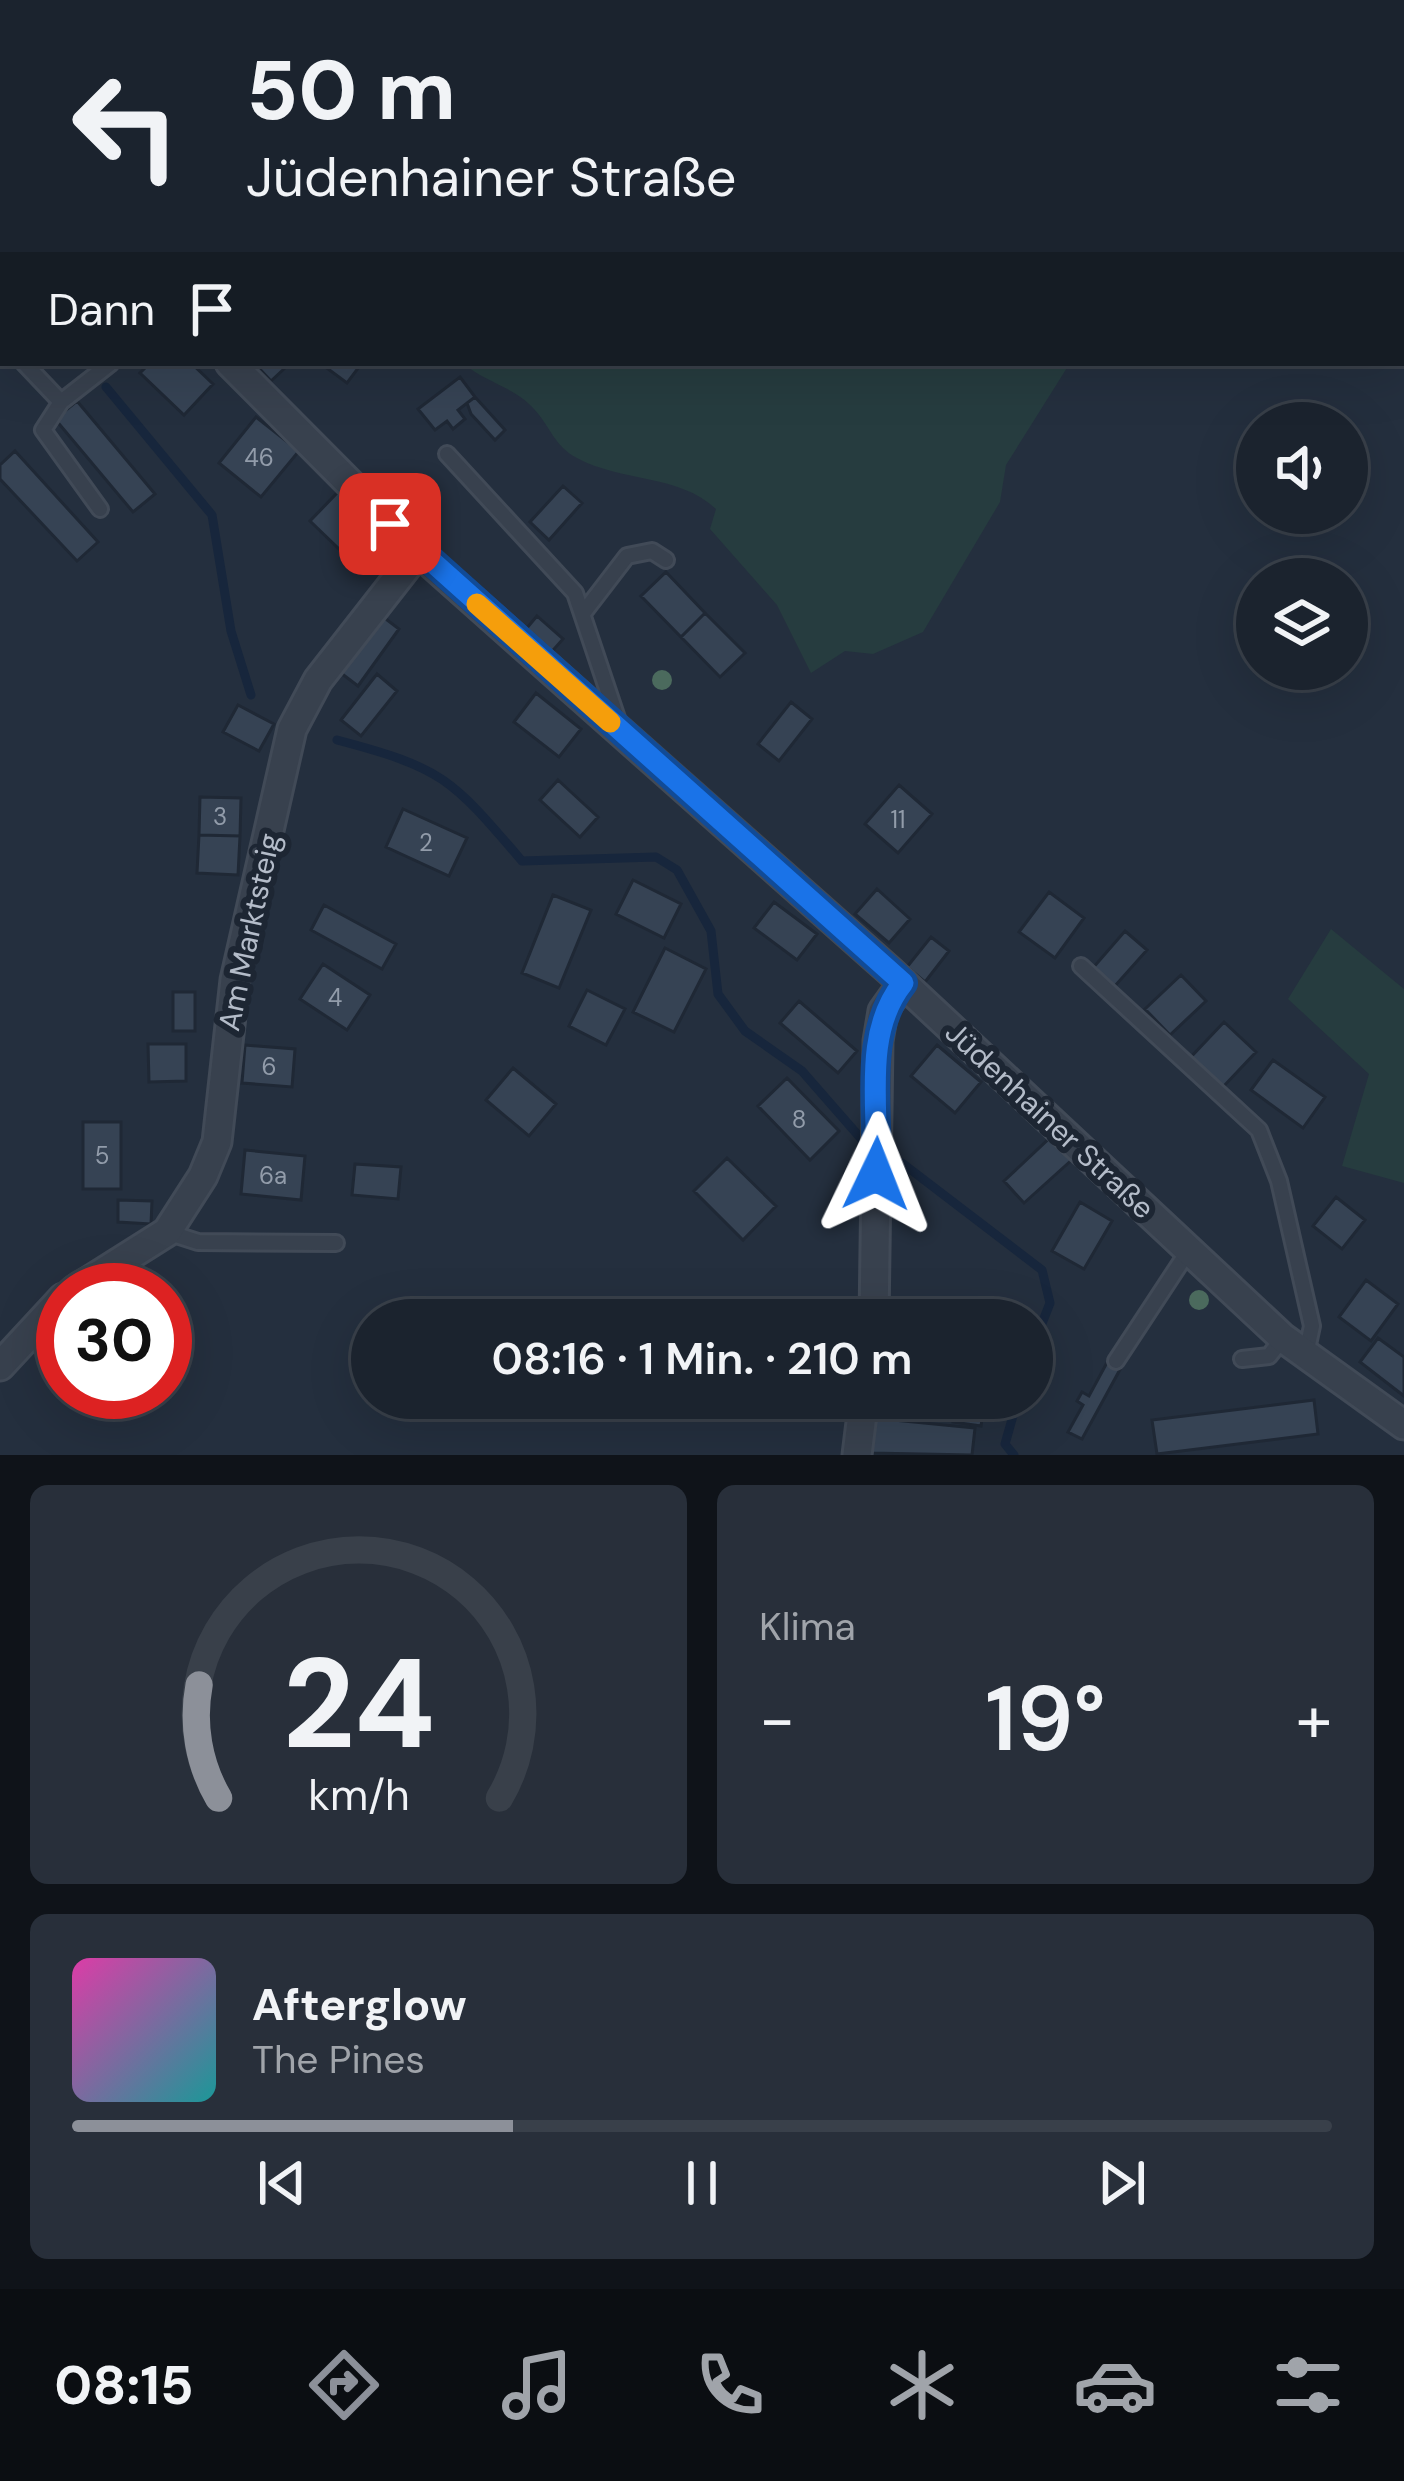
<!DOCTYPE html>
<html lang="de">
<head>
<meta charset="utf-8">
<style>
	body { margin:0; font-family:"DM Sans",sans-serif; background:#282f3a; color:#f1f3f6; height:100vh; display:flex; flex-direction:column; font-size:45px; white-space:nowrap }
	* { box-sizing:border-box; margin:0 }
	p { font-size:39px; color:#a0a4aa }
	.icon { flex:none; width:66px; height:66px; fill:none; stroke:currentColor; stroke-width:2; stroke-linecap:round; stroke-linejoin:round }
	.map { position:relative; height:1455px; overflow:hidden }
	.drawer { display:flex; flex-direction:column; gap:30px; padding:30px; background:#0f1319; flex:1 }
	.drawer>* { flex:none }
	.hud { position:absolute; left:0px; top:0px; width:1404px; height:366px; box-shadow:0 12px 48px #0002,0 0 0 3px #39404a; background:#1b232e; color:#f1f3f6; overflow:hidden }
	.buttons { position:absolute; left:1236px; top:402px; display:grid; gap:24px }
	.buttons a { display:grid; place-items:center; width:132px; height:132px; border-radius:50%; background:#1b232e; box-shadow:0 12px 48px #0002,0 0 0 3px #39404a; font-size:60px }
	.speed { position:absolute; left:36px; top:1263px; display:flex; gap:24px; font-size:60px; font-weight:700; text-align:center }
	.speed>* { display:grid; place-content:center; width:156px; height:156px; border-radius:50%; background:#1b232e; box-shadow:0 12px 48px #0002,0 0 0 3px #39404a; line-height:1 }
	.speed .limit { border:18px solid #d22; background:#fff; color:#111 }
	.pin { position:absolute; display:grid; place-items:center; width:102px; height:102px; color:#fff; margin:-51px; border-radius:24px; box-shadow:0 6px 18px #0006 }
	.me { position:absolute; width:132px; margin:-66px; rotate:2deg; stroke-linejoin:round; filter:drop-shadow(0 0 9px #0008) }
	.turn { display:flex; align-items:center; gap:42px; height:252px; padding:0 48px; font-size:54px }
	.turn .icon { width:156px; height:156px; stroke-width:2.5 }
	.turn b { display:block; font-size:84px; line-height:102px }
	.then { display:flex; align-items:center; height:114px; padding:0 48px; background:#0003; gap:24px; font-size:45px }
	.big { font-size:90px; font-weight:600; line-height:1.1 }
	.drawer .widget { flex:1; display:flex; flex-direction:column; justify-content:center; gap:18px; min-width:0; padding:0 42px; border-radius:18px; background:#282f3a }
	.drawer .dial { align-items:center; gap:0 }
	.dial svg { height:312px; overflow:visible; fill:none; stroke:#39404a; stroke-width:7; stroke-linecap:round; text-anchor:middle }
	.dial text { fill:#f1f3f6; stroke:none }
	.song { display:flex; align-items:center; gap:36px }
	.cover { width:144px; height:144px; border-radius:18px; background:linear-gradient(135deg,hsl(320 70% 55%),hsl(180 70% 35%)) }
	.played { height:12px; border-radius:6px; background:linear-gradient(90deg,#8c9099 35%,#39404a 35%) }
	.keys { display:flex; justify-content:space-around; direction:ltr }
	.heat { display:flex; justify-content:space-between; align-items:center; font-size:66px; direction:ltr }
	.drawer .tiles { flex:1; display:grid; gap:30px; grid-template-columns:1fr 1fr }
	.widget:last-child { grid-column:span 2 }
	.trip { position:absolute; left:351px; top:1299px; width:702px; height:120px; border-radius:60px; background:#1b232e; box-shadow:0 12px 48px #0002,0 0 0 3px #39404a; font-weight:600; line-height:120px; text-align:center }
	.menu { display:flex; height:192px; justify-content:space-around; align-items:center; background:#0b0e12; color:#a0a4aa }
	.menu .icon { width:84px; height:84px }
	.menu .current { color:#8c9099 }
	.menu b { font-size:54px; color:#f1f3f6 }
	.map>svg:first-child { display:block }
	.green { fill:#263c3f }
	.lines { fill:none; stroke-linecap:round; stroke-linejoin:round }
	.stream { stroke:#17263c; stroke-width:9 }
	.building { fill:#364354; stroke:#1f2835; stroke-width:3 }
	.lane-casing { stroke:#414a57; stroke-width:20 }
	.street-casing { stroke:#414a57; stroke-width:33 }
	.lane { stroke:#38414e; stroke-width:14 }
	.street { stroke:#38414e; stroke-width:27 }
	.tree { fill:#4b6a5d }
	.route-casing { stroke:#114b97; stroke-width:30 }
	.route { stroke:#1a73e8; stroke-width:21 }
	.slow { stroke:#f59e0b; stroke-width:21 }
	.labels { text-anchor:middle; dominant-baseline:central; stroke-width:12; stroke-linejoin:round; paint-order:stroke }
	.number-label { font-size:24px; fill:#929caa }
	.street-label { font-size:30px; fill:#b4bcc9; stroke:#1d2633 }
</style>
</head>
<body>
<div class="map">
<svg width="1404" height="1455" viewBox="0 0 1404 1455">
	<rect width="100%" height="100%" fill="#242f3e"/>
	<path class="green" d="M 168,0 L 415,0 L 413,3 Z
		M 463,363 L 1070,363 L 1006,465 L 1000,502 L 923,632 L 873,654 L 845,651 L 811,673 L 777,605 L 710,529 L 716,509 C 679,474 621,482 577,458 C 554,446 550,426 534,409 C 515,387 484,382 463,363 Z
		M 1331,929 L 1404,989 L 1404,1183 L 1342,1166 L 1369,1074 L 1288,999 Z"/>
	<g class="lines">
		<path class="stream" d="M 0,233 L 3,235
			M 89,363 L 91,369
			M 106,387 L 212,515 L 231,631 L 251,695
			M 337,740 C 443,768 451,778 522,861 L 656,857 L 677,870 L 711,931 L 718,994 L 745,1031 L 802,1071 L 871,1150
			M 902,1163 L 1042,1270 L 1050,1303 L 1032,1349
			M 1014,1455 L 1005,1444 L 1018,1398"/>
	</g>
	<path class="building" d="M 150,363 L 191,363 L 213,384 L 184,415 L 140,373 Z
		M 282,363 L 286,367 L 271,381 L 256,365 Z
		M 320,363 L 362,363 L 347,383 Z
		M 460,377 L 475,397 L 458,410 L 465,419 L 453,429 L 447,421 L 435,430 L 418,409 Z
		M 475,397 L 505,430 L 495,440 L 471,414 L 467,403 Z
		M 77,401 L 155,494 L 133,512 L 55,419 Z
		M 256,417 L 299,451 L 261,497 L 219,463 Z
		M 15,451 L 98,542 L 77,561 L 0,479 L 0,465 Z
		M 563,486 L 582,503 L 549,540 L 530,522 Z
		M 338,492 L 390,543 L 363,572 L 310,521 Z
		M 666,572 L 705,613 L 681,637 L 641,596 Z
		M 378,613 L 399,629 L 358,686 L 337,670 Z
		M 705,613 L 745,653 L 720,677 L 681,637 Z
		M 537,616 L 563,639 L 547,657 L 521,635 Z
		M 377,674 L 397,691 L 361,736 L 341,720 Z
		M 536,693 L 581,729 L 559,757 L 514,722 Z
		M 791,702 L 812,719 L 779,761 L 758,744 Z
		M 238,705 L 274,724 L 259,751 L 223,732 Z
		M 558,780 L 598,817 L 580,837 L 540,800 Z
		M 899,785 L 932,814 L 898,853 L 865,824 Z
		M 200,797 L 241,798 L 240,836 L 199,835 Z
		M 403,809 L 467,838 L 449,876 L 386,847 Z
		M 199,835 L 240,836 L 238,875 L 197,873 Z
		M 633,880 L 681,904 L 664,938 L 616,914 Z
		M 877,889 L 910,919 L 889,943 L 855,914 Z
		M 1049,892 L 1084,918 L 1055,958 L 1019,932 Z
		M 553,895 L 591,910 L 559,988 L 522,973 Z
		M 774,902 L 817,934 L 797,960 L 754,928 Z
		M 324,905 L 396,944 L 382,969 L 311,930 Z
		M 1125,931 L 1147,950 L 1114,987 L 1092,969 Z
		M 931,937 L 949,951 L 925,982 L 907,967 Z
		M 665,948 L 706,969 L 674,1032 L 633,1012 Z
		M 323,964 L 370,995 L 347,1030 L 300,999 Z
		M 1181,975 L 1206,1001 L 1170,1035 L 1145,1009 Z
		M 587,990 L 625,1009 L 606,1045 L 569,1026 Z
		M 173,992 L 195,992 L 195,1031 L 173,1031 Z
		M 799,1001 L 857,1051 L 838,1073 L 780,1023 Z
		M 1224,1022 L 1256,1052 L 1222,1088 L 1190,1058 Z
		M 148,1044 L 186,1044 L 186,1081 L 149,1082 Z
		M 245,1045 L 295,1049 L 292,1087 L 242,1083 Z
		M 937,1045 L 981,1082 L 955,1113 L 911,1076 Z
		M 1273,1060 L 1325,1097 L 1303,1128 L 1251,1090 Z
		M 513,1068 L 556,1104 L 529,1136 L 486,1100 Z
		M 787,1078 L 839,1131 L 810,1160 L 758,1106 Z
		M 83,1122 L 121,1122 L 121,1189 L 83,1189 Z
		M 1054,1134 L 1075,1157 L 1024,1203 L 1004,1181 Z
		M 245,1150 L 305,1156 L 301,1200 L 241,1194 Z
		M 727,1158 L 776,1206 L 743,1240 L 694,1191 Z
		M 355,1164 L 401,1167 L 398,1199 L 352,1195 Z
		M 1336,1197 L 1365,1220 L 1342,1249 L 1313,1226 Z
		M 118,1200 L 152,1201 L 151,1224 L 118,1222 Z
		M 1080,1202 L 1112,1221 L 1084,1269 L 1052,1251 Z
		M 1366,1280 L 1398,1304 L 1371,1341 L 1339,1317 Z
		M 1378,1338 L 1404,1357 L 1404,1396 L 1360,1362 Z
		M 1110,1357 L 1123,1364 L 1082,1439 L 1068,1432 L 1083,1405 L 1077,1401 L 1082,1392 L 1089,1396 Z
		M 956,1398 L 985,1398 L 981,1426 L 953,1422 Z
		M 1314,1400 L 1318,1434 L 1157,1454 L 1152,1420 Z
		M 873,1418 L 975,1428 L 972,1455 L 870,1453 Z"/>
	<g class="lines">
		<defs>
			<path id="lane" d="M 0,338 L 3,341
				M 24,363 L 61,402
				M 447,454 L 575,593 L 618,721
				M 100,509 L 43,430 L 61,402 L 111,363
				M 584,612 L 627,556 L 652,551 L 666,560
				M 1081,966 L 1259,1130 L 1279,1181 L 1312,1326 L 1306,1354
				M 167,1232 L 198,1242 L 336,1243
				M 1242,1359 L 1269,1356 L 1283,1338
				M 1116,1361 L 1189,1250"/>
			<path id="street" d="M 0,108 L 3,112
				M 230,363 L 418,552 L 890,971 L 1283,1338 L 1404,1425
				M 75,1290 L 167,1232 L 203,1176 L 217,1142 L 235,980 L 292,729 L 318,680 L 418,552
				M 874,1320 L 878,1041 L 883,1011 L 903,983
				M 0,1366 L 63,1298
				M 857,1455 L 864,1398"/>
		</defs>
		<use href="#lane" class="lane-casing"/>
		<use href="#street" class="street-casing"/>
		<use href="#lane" class="lane"/>
		<use href="#street" class="street"/>
	</g>
	<g class="tree">
		<circle cx="662" cy="680" r="10"/>
		<circle cx="1199" cy="1300" r="10"/>
	</g>
	<g class="lines">
		<defs>
			<path id="route" d="M 390,524 L 903,983 C 861,1035 880,1112 876,1174"/>
		</defs>
		<use href="#route" class="route-casing"/>
		<use href="#route" class="route"/>
		<path class="slow" d="M 477,604 L 610,722"/>
	</g>
	<g class="labels">
		<g class="number-label">
			<text x="259" y="457">46</text>
			<text x="220" y="816">3</text>
			<text x="898" y="819">11</text>
			<text x="426" y="842">2</text>
			<text x="335" y="997">4</text>
			<text x="269" y="1066">6</text>
			<text x="799" y="1119">8</text>
			<text x="102" y="1155">5</text>
			<text x="273" y="1175">6a</text>
		</g>
		<g class="street-label">
			<text transform="translate(249 932) rotate(-78)">Am Marktsteig</text>
			<text transform="translate(1050 1120) rotate(43)">Jüdenhainer Straße</text>
		</g>
	</g>
</svg>
<div class="buttons">
<a><svg class="icon" aria-label="sound" viewBox="0 0 24 24"><path d="M4 9h4l5-4v14l-5-4H4zM17 9q2 3 0 6"/></svg></a>
<a><svg class="icon" aria-label="layers" viewBox="0 0 24 24"><path d="M12 4l9 5-9 5-9-5zM3 14l9 5 9-5"/></svg></a>
</div>
<div class="speed"><div class="limit">30</div></div>
<div class="pin" style="left:390px;top:524px;background:#d93025"><svg class="icon" aria-label="arrive" viewBox="0 0 24 24"><path d="M6 21V4h12l-3 4 3 4H6"/></svg></div>
<svg class="me" style="left:876px;top:1174px" viewBox="-20 -20 40 40"><path d="M0-17L14 15 0 8-14 15z" fill="#1a73e8" stroke="#fff" stroke-width="4"/></svg>
<div class="trip">08:16 · 1 Min. · 210 m</div>
<div class="hud">
<div class="turn"><svg class="icon" aria-label="left" viewBox="0 0 24 24"><path d="M17 20v-9H6M10 6l-5 5 5 5"/></svg><div><b>50 m</b>Jüdenhainer Straße</div></div>
<div class="then">Dann<svg class="icon" aria-label="arrive" viewBox="0 0 24 24"><path d="M6 21V4h12l-3 4 3 4H6"/></svg></div>
</div>
</div>
<section class="drawer">
<div class="tiles">
<div class="widget dial"><svg viewBox="0 0 100 80">
<path d="M14 69A42 42 0 1 1 86 69"/>
<path d="M14 69A42 42 0 0 1 9 40" stroke="#8c9099"/>
<text x="50" y="56" font-size="32" font-weight="700">24</text>
<text x="50" y="72" font-size="11">km/h</text>
</svg></div>
<div class="widget"><p>Klima</p>
<div class="heat"><a>−</a><b class="big">19°</b><a>+</a></div>
</div>
<div class="widget">
<div class="song"><i class="cover"></i><div><b>Afterglow</b><p>The Pines</p></div></div>
<div class="played"></div>
<div class="keys"><svg class="icon" aria-label="previous" viewBox="0 0 24 24"><path d="M18 5L8 12l10 7zM5 5v14"/></svg><svg class="icon" aria-label="pause" viewBox="0 0 24 24"><path d="M8 5v14M16 5v14"/></svg><svg class="icon" aria-label="next" viewBox="0 0 24 24"><path d="M6 5l10 7-10 7zM19 5v14"/></svg></div>
</div>
</div>
</section>
<nav class="menu">
<b>08:15</b>
<svg class="icon current" aria-label="directions" viewBox="0 0 24 24"><path d="M12 3l9 9-9 9-9-9zM9 14v-3h6M13 9l2 2-2 2"/></svg>
<svg class="icon" aria-label="music" viewBox="0 0 24 24"><path d="M9 18V5l10-2v13"/><circle cx="6" cy="18" r="3"/><circle cx="16" cy="16" r="3"/></svg>
<svg class="icon" aria-label="phone" viewBox="0 0 24 24"><path d="M5 4h4l2 5-3 2q2 4 5 5l2-3 5 2v4C11 20 4 13 5 4z"/></svg>
<svg class="icon" aria-label="climate" viewBox="0 0 24 24"><path d="M12 3v18M4 7l16 10M4 17L20 7"/></svg>
<svg class="icon" aria-label="car" viewBox="0 0 24 24"><path d="M5 17H2v-5l4-1 3-4h7l3 4 3 1v5h-3M9 17h6M6 11h13"/><circle cx="7" cy="17" r="2"/><circle cx="17" cy="17" r="2"/></svg>
<svg class="icon" aria-label="filters" viewBox="0 0 24 24"><path d="M4 7h16M4 17h16"/><circle cx="9" cy="7" r="2"/><circle cx="15" cy="17" r="2"/></svg>
</nav>
</body>
</html>
